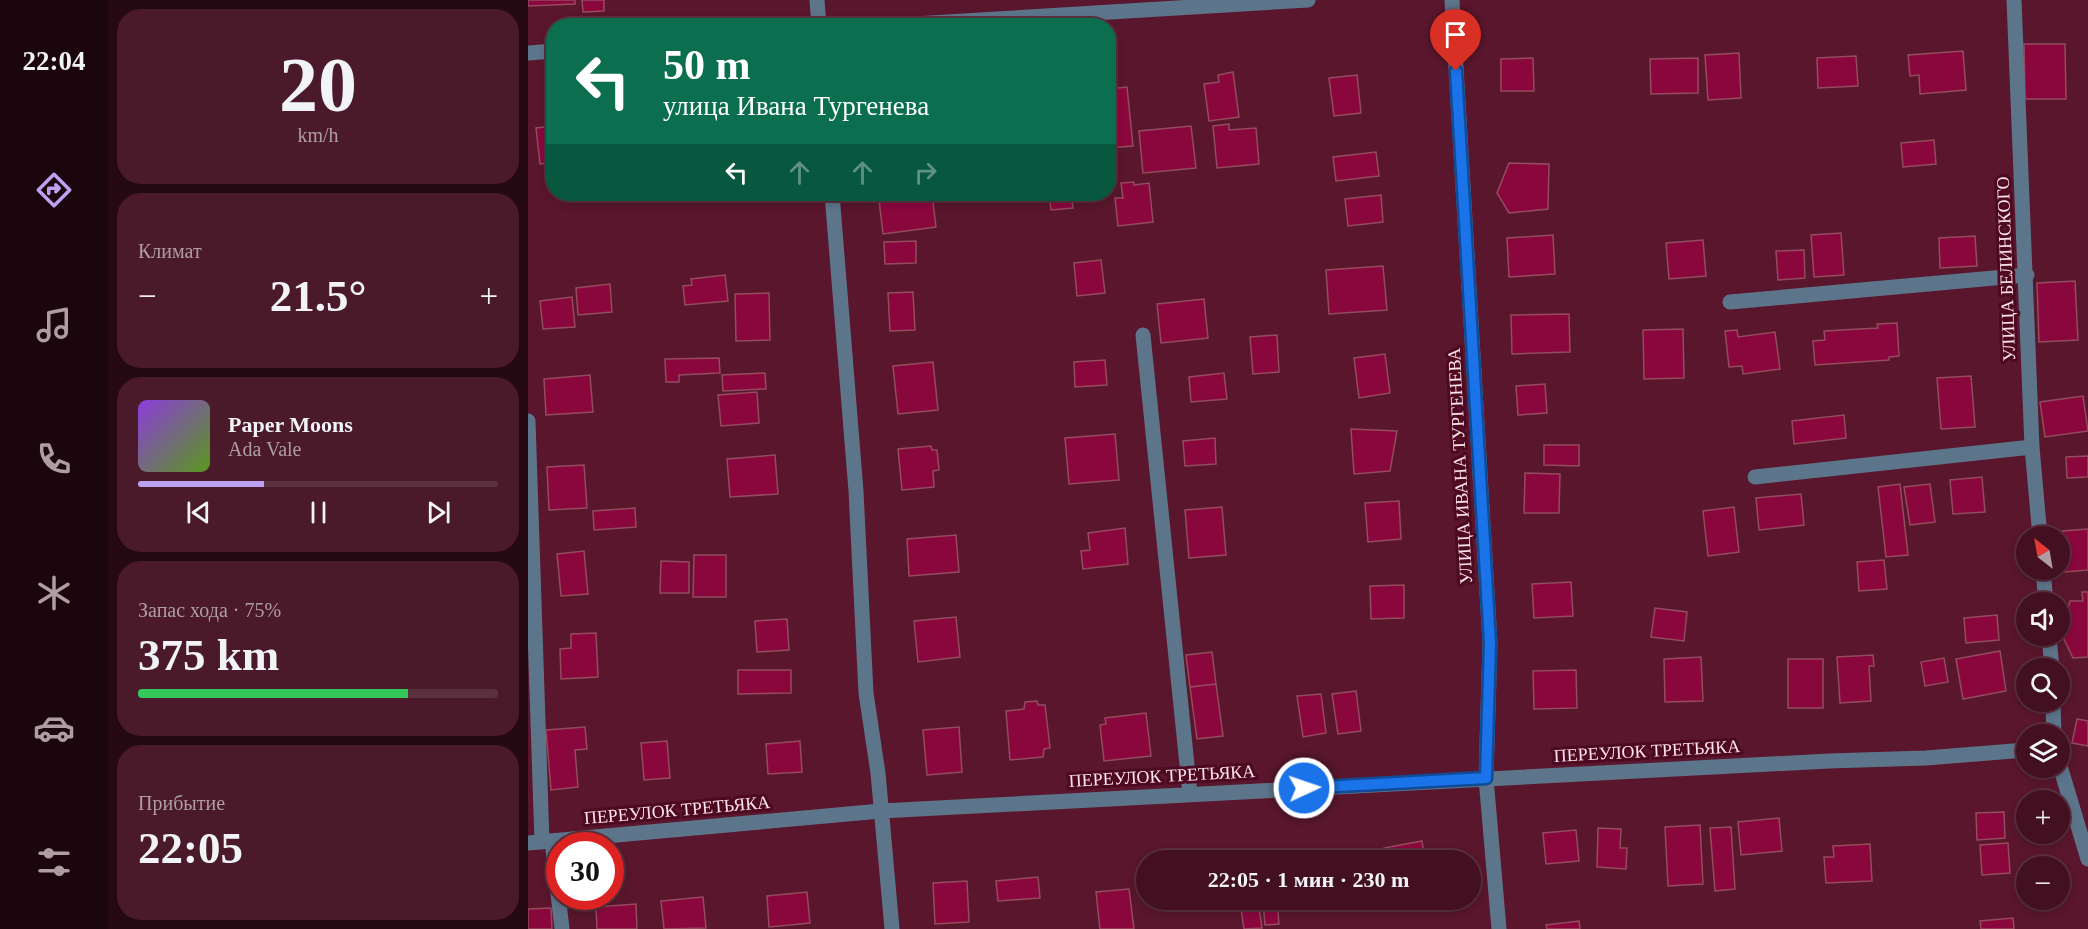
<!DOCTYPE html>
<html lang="ru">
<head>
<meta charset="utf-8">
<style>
	body { margin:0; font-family:Georgia,serif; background:#4a192a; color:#f1f3f6; height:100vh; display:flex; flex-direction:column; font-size:22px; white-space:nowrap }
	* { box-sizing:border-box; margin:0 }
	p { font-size:20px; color:#af9da5 }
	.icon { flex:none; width:33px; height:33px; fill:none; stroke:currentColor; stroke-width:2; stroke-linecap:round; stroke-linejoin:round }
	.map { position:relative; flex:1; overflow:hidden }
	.sheet { display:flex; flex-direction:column; gap:9px; padding:9px; background:#250912; width:420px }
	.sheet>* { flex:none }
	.top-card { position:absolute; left:18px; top:18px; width:570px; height:183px; border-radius:24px; box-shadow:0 3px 9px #0003,0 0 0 2px #5b303f; background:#0b6e4f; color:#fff; overflow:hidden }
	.needle { width:39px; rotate:329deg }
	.fabs { position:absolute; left:1488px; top:526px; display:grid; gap:12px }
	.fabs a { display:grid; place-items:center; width:54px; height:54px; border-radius:50%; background:#431021; box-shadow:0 3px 9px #0003,0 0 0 2px #5b303f; font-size:30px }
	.speed { position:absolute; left:18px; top:832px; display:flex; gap:12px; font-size:30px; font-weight:700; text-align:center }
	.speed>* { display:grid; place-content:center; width:78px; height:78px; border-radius:50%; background:#431021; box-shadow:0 3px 9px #0003,0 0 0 2px #5b303f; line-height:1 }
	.speed .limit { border:9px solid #d22; background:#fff; color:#111 }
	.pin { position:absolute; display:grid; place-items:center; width:51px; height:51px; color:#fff; margin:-62px -26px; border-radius:50% 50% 50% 0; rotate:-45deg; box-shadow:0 0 6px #0007 }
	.pin .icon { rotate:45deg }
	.me { position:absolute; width:66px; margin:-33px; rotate:87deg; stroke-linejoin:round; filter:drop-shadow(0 0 4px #0008) }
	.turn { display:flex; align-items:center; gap:21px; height:126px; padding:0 18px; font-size:27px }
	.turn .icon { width:78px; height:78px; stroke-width:2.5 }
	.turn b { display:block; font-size:42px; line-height:51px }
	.lanes { display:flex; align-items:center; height:57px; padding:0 18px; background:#0003; justify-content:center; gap:30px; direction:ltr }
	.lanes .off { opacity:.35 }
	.big { font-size:45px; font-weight:600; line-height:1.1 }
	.sheet .widget { flex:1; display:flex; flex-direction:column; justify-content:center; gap:9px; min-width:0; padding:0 21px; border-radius:24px; background:#4a192a }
	.sheet .dial { align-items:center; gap:0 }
	.dial b { font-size:78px; line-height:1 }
	.song { display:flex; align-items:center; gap:18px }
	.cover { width:72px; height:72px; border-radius:9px; background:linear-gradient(135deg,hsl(270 70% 55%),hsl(90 70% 35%)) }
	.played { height:6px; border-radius:3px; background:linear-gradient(90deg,#bca0f2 35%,#5b303f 35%) }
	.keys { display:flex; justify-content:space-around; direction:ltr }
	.heat { display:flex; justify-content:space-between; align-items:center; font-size:33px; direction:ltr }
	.charge { height:9px; border-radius:4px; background:linear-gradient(90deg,#34c759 75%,#5b303f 0) }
	.trip { position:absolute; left:608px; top:850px; width:345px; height:60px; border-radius:30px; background:#431021; box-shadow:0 3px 9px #0003,0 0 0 2px #5b303f; font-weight:600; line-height:60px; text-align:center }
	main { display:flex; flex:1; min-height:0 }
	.tab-bar { display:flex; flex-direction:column; width:108px; justify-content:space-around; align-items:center; background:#1b060d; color:#af9da5 }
	.tab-bar .icon { width:42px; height:42px }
	.tab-bar .active { color:#bca0f2 }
	.tab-bar b { font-size:27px; color:#f1f3f6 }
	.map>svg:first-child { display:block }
	.building { fill:#8a073e; stroke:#934b5d; stroke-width:1.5 }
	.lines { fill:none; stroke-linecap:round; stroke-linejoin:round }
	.minor { stroke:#5d758b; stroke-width:15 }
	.route-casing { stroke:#114b97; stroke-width:15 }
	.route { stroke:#1a73e8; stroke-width:10 }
	.labels { text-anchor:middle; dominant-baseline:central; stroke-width:6; stroke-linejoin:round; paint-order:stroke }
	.street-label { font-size:18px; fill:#fee3e8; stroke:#4d0922 }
</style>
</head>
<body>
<main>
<nav class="tab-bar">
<b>22:04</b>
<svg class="icon active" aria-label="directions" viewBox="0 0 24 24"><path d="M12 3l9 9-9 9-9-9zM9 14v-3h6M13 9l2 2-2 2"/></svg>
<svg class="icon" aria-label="music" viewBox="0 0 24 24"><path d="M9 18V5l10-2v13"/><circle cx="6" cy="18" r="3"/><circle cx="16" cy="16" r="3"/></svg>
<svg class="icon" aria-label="phone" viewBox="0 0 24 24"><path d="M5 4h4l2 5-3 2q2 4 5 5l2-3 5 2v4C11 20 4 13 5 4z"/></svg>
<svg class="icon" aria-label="climate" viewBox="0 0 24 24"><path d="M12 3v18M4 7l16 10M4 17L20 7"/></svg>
<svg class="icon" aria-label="car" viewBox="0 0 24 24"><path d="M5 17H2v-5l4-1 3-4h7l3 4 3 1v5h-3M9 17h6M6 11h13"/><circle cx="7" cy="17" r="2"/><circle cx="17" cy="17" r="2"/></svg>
<svg class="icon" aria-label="filters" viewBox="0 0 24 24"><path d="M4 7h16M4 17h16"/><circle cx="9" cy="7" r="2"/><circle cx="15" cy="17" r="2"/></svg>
</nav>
<section class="sheet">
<div class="widget dial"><b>20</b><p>km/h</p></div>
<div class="widget"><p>Климат</p>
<div class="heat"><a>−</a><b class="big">21.5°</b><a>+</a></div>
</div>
<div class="widget">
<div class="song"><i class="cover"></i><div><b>Paper Moons</b><p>Ada Vale</p></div></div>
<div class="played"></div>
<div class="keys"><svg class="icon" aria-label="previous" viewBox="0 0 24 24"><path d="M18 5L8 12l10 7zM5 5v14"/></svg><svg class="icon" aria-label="pause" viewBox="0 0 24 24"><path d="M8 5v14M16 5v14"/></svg><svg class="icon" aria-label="next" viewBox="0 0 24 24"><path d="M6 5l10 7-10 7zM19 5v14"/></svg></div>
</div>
<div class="widget"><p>Запас хода · 75%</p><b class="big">375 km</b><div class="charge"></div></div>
<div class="widget"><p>Прибытие</p><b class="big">22:05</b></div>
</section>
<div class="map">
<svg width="1560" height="929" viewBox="0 0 1560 929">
	<rect width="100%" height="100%" fill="#59162c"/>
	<path class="building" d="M 0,0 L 47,0 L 47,4 L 0,6 Z
		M 54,0 L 76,0 L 76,11 L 55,12 Z
		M 1496,44 L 1537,44 L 1538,99 L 1497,99 Z
		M 1435,51 L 1438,90 L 1392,94 L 1391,75 L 1382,76 L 1380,55 Z
		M 1211,53 L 1213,98 L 1180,100 L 1177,55 Z
		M 1328,56 L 1330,86 L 1290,88 L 1289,58 Z
		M 1005,58 L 1006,91 L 973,91 L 973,59 Z
		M 1170,58 L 1170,93 L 1123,94 L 1122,59 Z
		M 705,72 L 711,117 L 681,121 L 676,84 L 691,82 L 690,75 Z
		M 829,75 L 833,113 L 806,116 L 801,78 Z
		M 599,87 L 605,146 L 580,148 L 580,89 Z
		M 701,124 L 701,130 L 728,128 L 731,164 L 689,168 L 685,126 Z
		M 26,126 L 26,162 L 12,164 L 8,128 Z
		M 663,126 L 668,168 L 615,173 L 611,131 Z
		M 1406,140 L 1408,164 L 1375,167 L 1373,143 Z
		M 848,152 L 851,176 L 808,181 L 805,157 Z
		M 981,163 L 1021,164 L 1020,209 L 981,213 L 969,193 Z
		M 606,182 L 606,185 L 621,183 L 625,222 L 590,226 L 587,198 L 595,198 L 593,183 Z
		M 404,194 L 408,227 L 355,234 L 351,200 Z
		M 521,194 L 543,194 L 545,208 L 523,210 Z
		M 853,195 L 855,222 L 820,226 L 817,199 Z
		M 1313,233 L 1316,275 L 1286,277 L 1283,235 Z
		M 1025,235 L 1027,274 L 981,277 L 979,238 Z
		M 1447,236 L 1449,266 L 1412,268 L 1411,238 Z
		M 1175,240 L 1178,276 L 1141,279 L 1138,243 Z
		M 388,241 L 388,263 L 357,264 L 356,242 Z
		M 1276,250 L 1277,278 L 1250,280 L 1248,251 Z
		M 573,260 L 577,293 L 549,296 L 546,263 Z
		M 855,266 L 859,310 L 801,314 L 798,270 Z
		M 197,275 L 200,301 L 157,305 L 155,286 L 164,285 L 163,279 Z
		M 1547,281 L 1550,340 L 1511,342 L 1509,283 Z
		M 82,284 L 84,312 L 50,315 L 48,288 Z
		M 385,292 L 387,330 L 362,331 L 360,293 Z
		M 241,293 L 242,340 L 208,341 L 207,294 Z
		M 44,297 L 47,327 L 15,329 L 12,301 Z
		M 676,299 L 680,338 L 633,343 L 629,304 Z
		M 1041,314 L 1042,352 L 984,354 L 983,315 Z
		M 1369,323 L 1371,356 L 1361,357 L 1361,360 L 1287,365 L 1285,341 L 1297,340 L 1296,331 L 1350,328 L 1349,324 Z
		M 1155,329 L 1156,378 L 1116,379 L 1115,330 Z
		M 1209,330 L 1210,337 L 1247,332 L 1252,369 L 1215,374 L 1214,366 L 1201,367 L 1197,331 Z
		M 749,335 L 751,372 L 725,374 L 722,337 Z
		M 857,354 L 862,393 L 831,398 L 826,358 Z
		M 191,358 L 192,373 L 151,375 L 151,382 L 138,382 L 137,359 Z
		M 577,360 L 579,385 L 547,387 L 546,362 Z
		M 405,362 L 410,410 L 370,414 L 365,366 Z
		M 237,373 L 238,389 L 195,391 L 194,375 Z
		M 696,373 L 699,399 L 663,402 L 661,377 Z
		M 62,375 L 65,412 L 18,415 L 16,379 Z
		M 1443,376 L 1447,427 L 1413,429 L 1409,378 Z
		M 1017,384 L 1019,413 L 990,415 L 988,386 Z
		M 229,392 L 231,423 L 193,426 L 190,395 Z
		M 1555,396 L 1560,431 L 1517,437 L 1512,402 Z
		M 1316,415 L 1318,438 L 1266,444 L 1264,421 Z
		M 823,429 L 869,431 L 862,471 L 826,474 Z
		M 587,434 L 591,480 L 541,484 L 537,438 Z
		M 687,438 L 688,464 L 657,466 L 655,441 Z
		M 1016,445 L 1051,445 L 1051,466 L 1016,465 Z
		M 403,446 L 404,450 L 409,450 L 411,470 L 405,471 L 406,487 L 374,490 L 370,449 Z
		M 247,455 L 250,494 L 202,497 L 199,459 Z
		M 1560,456 L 1560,477 L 1539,478 L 1538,457 Z
		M 56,465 L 59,508 L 21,510 L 19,467 Z
		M 997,473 L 1032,474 L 1031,513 L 996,513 Z
		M 1454,477 L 1457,512 L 1425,514 L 1422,480 Z
		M 1372,484 L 1380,555 L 1358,557 L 1350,487 Z
		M 1402,484 L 1407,522 L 1382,525 L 1376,487 Z
		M 1273,494 L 1276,525 L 1231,530 L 1228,498 Z
		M 871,501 L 873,539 L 840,542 L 837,503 Z
		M 694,507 L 698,555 L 661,558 L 657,510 Z
		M 1206,507 L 1211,552 L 1180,556 L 1175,511 Z
		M 107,508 L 108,527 L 66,530 L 65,511 Z
		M 597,528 L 600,564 L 555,569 L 553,551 L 562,550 L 560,533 Z
		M 1560,529 L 1560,570 L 1537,572 L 1534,531 Z
		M 428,535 L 431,572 L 381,576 L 379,539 Z
		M 56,551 L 60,594 L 33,596 L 29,554 Z
		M 166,555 L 198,555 L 198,597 L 165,597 Z
		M 1356,560 L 1359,589 L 1331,591 L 1329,562 Z
		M 133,561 L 161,562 L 161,593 L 132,593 Z
		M 1043,582 L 1045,616 L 1006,618 L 1004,584 Z
		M 876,585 L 876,618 L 843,619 L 842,586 Z
		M 1554,592 L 1560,592 L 1560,657 L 1545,658 L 1533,633 L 1542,601 L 1555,601 Z
		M 1127,608 L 1159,612 L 1156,641 L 1123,637 Z
		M 1469,615 L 1471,640 L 1438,643 L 1436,618 Z
		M 428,617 L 432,657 L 390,662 L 386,621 Z
		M 259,619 L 261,650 L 229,652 L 227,621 Z
		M 68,633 L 70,677 L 33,679 L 32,649 L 43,648 L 43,634 Z
		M 1472,651 L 1478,691 L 1435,699 L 1428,659 Z
		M 684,652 L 688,684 L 662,687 L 658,655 Z
		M 1345,655 L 1346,666 L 1341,666 L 1343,701 L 1312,703 L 1309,657 Z
		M 1173,657 L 1175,701 L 1137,702 L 1136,659 Z
		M 1416,658 L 1420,682 L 1397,686 L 1393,662 Z
		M 1260,659 L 1295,659 L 1295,708 L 1260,708 Z
		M 210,670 L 263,670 L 263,693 L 210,694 Z
		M 1048,670 L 1049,708 L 1006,709 L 1005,671 Z
		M 688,684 L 695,736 L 669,739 L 662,687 Z
		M 828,691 L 833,731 L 810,734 L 804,694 Z
		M 793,694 L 798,733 L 775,737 L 769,696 Z
		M 509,701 L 510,705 L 517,705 L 522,748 L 516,749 L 515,757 L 482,760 L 478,711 L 496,709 L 497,702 Z
		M 618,713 L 623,756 L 576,761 L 572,725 L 578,724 L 577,718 Z
		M 1549,719 L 1560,721 L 1560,746 L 1544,743 Z
		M 57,727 L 59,749 L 47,750 L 50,787 L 23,790 L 18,730 Z
		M 431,727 L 434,772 L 399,775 L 395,730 Z
		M 139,741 L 142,778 L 116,780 L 113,743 Z
		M 272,741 L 274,772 L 240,774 L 238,744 Z
		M 1476,812 L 1477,838 L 1449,840 L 1448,813 Z
		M 1251,818 L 1254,851 L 1213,855 L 1210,822 Z
		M 1172,825 L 1175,884 L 1140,886 L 1137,827 Z
		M 1203,827 L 1207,889 L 1187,891 L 1182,828 Z
		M 1070,828 L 1093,829 L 1092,848 L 1099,848 L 1098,869 L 1069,867 Z
		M 1048,830 L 1051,861 L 1018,864 L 1015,833 Z
		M 894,841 L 897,861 L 858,861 L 856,848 Z
		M 1480,843 L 1482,873 L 1454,875 L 1452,845 Z
		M 1342,844 L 1344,881 L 1298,883 L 1296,857 L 1306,857 L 1305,846 Z
		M 778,852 L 779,861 L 748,861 L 748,855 Z
		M 510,877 L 512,898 L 470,901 L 468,881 Z
		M 439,881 L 441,922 L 407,924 L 405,883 Z
		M 601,889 L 606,929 L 572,929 L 568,892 Z
		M 279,892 L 282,923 L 241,927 L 239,896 Z
		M 175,897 L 178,928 L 136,929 L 133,901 Z
		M 730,900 L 734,928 L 716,929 L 712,902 Z
		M 749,901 L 751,924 L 737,925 L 735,902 Z
		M 108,904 L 109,929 L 69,929 L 68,907 Z
		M 23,908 L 24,929 L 0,929 L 0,909 Z
		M 1485,918 L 1486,929 L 1453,929 L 1452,921 Z
		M 1051,921 L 1052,929 L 1019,929 L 1018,925 Z"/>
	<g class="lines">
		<path class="minor" d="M 289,0 L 291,26
			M 924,0 L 962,643 L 958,778 L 971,929
			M 1486,0 L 1504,447 L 1512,537
			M 353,26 L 780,0
			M 0,53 L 26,51
			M 304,194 L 328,491 L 338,693 L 350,773 L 364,929
			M 1202,302 L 1499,275
			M 615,335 L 662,794
			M 0,421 L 14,842
			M 1227,477 L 1504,447
			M 1515,570 L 1518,603
			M 1521,636 L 1524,669
			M 1525,702 L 1526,735
			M 1532,766 L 1560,859
			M 24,841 L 34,929
			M 0,843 L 353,811 L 1301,761 L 1398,758 L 1498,750"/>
	</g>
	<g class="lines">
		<defs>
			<path id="route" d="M 776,788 L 958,778 L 962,643 L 928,71"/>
		</defs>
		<use href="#route" class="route-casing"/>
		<use href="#route" class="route"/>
	</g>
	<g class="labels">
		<g class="street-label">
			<text transform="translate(1478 269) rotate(-92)">УЛИЦА БЕЛИНСКОГО</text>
			<text transform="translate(932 466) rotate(-93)">УЛИЦА ИВАНА ТУРГЕНЕВА</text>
			<text transform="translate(1119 751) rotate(-3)">ПЕРЕУЛОК ТРЕТЬЯКА</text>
			<text transform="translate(634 776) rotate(-3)">ПЕРЕУЛОК ТРЕТЬЯКА</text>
			<text transform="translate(149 810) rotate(-5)">ПЕРЕУЛОК ТРЕТЬЯКА</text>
		</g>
	</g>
</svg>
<div class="fabs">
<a><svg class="needle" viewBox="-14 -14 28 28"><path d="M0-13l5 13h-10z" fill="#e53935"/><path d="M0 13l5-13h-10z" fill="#af9da5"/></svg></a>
<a><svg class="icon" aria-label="sound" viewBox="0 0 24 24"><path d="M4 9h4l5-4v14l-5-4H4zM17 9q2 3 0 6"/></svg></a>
<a><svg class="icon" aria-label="search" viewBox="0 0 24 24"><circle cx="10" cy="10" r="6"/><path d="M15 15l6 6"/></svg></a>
<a><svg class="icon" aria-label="layers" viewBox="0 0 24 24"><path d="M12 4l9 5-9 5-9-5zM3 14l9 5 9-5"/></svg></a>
<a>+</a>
<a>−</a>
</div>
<div class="speed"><div class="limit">30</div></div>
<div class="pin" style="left:928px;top:71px;background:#d93025"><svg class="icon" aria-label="arrive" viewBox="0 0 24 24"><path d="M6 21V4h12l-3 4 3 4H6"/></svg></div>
<svg class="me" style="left:776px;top:788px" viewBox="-20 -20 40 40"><circle r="17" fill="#1a73e8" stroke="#fff" stroke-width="3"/><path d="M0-11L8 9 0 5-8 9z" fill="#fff"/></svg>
<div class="trip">22:05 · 1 мин · 230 m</div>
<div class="top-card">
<div class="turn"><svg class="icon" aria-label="left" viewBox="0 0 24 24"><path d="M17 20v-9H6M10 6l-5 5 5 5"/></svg><div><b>50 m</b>улица Ивана Тургенева</div></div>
<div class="lanes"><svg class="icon" aria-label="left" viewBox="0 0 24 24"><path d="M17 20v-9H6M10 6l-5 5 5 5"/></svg><svg class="icon off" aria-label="ahead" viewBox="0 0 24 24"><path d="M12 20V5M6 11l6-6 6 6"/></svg><svg class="icon off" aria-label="ahead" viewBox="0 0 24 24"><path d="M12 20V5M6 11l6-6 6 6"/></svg><svg class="icon off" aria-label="right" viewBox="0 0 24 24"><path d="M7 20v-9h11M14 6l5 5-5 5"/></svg></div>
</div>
</div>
</main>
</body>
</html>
